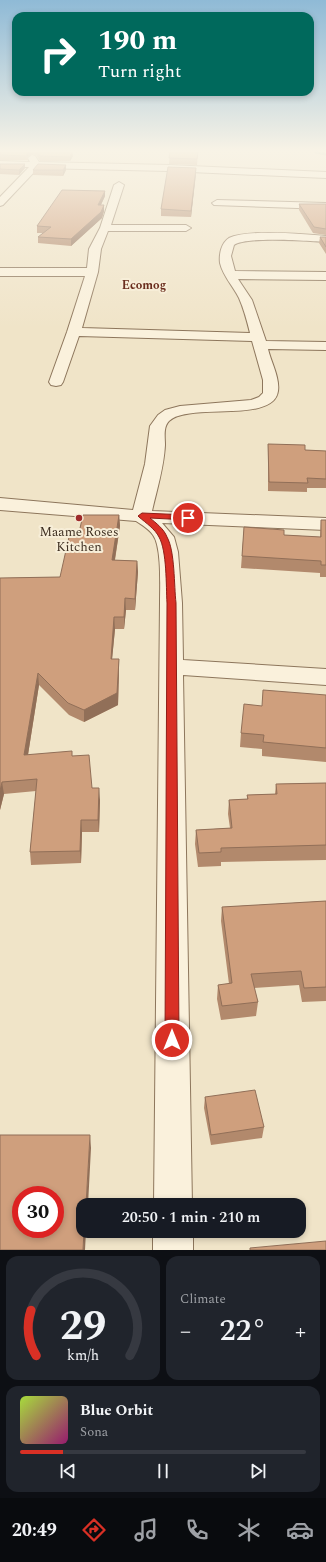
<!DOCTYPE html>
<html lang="en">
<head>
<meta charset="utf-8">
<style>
	body { margin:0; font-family:Spectral,serif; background:#20242c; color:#f1f3f6; height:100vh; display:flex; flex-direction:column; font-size:15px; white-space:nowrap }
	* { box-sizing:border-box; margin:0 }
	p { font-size:13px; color:#9ea1a6 }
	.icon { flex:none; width:22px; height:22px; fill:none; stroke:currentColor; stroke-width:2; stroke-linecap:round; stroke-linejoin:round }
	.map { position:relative; height:1250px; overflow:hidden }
	.details { display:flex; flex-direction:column; gap:6px; padding:6px; background:#0d0f14; flex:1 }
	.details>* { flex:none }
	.hud { position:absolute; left:12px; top:12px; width:302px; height:84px; border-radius:12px; box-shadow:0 2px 6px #0003; background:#00695c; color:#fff; overflow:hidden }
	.speed { position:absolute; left:12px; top:1186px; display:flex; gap:8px; font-size:20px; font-weight:700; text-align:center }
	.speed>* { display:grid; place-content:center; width:52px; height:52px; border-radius:50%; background:#171b24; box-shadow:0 2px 6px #0003; line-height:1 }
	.speed .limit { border:6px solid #d22; background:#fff; color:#111 }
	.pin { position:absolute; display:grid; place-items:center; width:34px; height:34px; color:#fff; margin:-17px; border:2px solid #fff; border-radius:50%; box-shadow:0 1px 4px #0007 }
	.me { position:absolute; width:44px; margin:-22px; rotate:0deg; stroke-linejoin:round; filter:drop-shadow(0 0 3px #0008) }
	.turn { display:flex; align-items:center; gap:14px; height:84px; padding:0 20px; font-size:18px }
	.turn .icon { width:52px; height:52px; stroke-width:2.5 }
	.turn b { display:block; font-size:28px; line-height:34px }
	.big { font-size:30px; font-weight:600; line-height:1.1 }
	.details .card { flex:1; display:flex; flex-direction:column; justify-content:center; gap:6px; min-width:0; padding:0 14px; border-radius:12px; background:#20242c }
	.details .dial { align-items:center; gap:0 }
	.dial svg { height:104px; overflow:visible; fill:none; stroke:#363941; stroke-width:7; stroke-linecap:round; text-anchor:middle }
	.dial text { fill:#f1f3f6; stroke:none }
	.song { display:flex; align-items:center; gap:12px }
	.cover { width:48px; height:48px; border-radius:6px; background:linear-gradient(135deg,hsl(80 70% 55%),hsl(320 70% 35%)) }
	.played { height:4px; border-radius:2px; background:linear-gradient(90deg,#d93025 15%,#363941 15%) }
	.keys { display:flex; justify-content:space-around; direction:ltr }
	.heat { display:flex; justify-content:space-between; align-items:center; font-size:22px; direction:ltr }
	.details .tiles { flex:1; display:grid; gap:6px; grid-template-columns:1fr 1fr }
	.card:last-child { grid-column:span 2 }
	.trip { position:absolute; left:76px; top:1198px; width:230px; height:40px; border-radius:12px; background:#171b24; box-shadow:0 2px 6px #0003; font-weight:600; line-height:40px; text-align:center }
	.tabs { display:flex; height:64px; justify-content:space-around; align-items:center; background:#090b0e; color:#9ea1a6 }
	.tabs .icon { width:28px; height:28px }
	.tabs .active { color:#d93025 }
	.tabs b { font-size:18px; color:#f1f3f6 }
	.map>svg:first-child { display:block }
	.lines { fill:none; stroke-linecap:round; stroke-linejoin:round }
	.stream { stroke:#6f938a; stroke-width:3 }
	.minor-casing { stroke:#8d765c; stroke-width:2 }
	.minor { fill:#faf1dc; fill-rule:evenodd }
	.wall { fill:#b2896c }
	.shaded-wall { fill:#916f58 }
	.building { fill:#cf9f7d; stroke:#916f58; fill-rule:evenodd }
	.route { fill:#d93025; stroke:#8d1f18 }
	.poi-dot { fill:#9e2a2b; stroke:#f7eed8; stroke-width:1.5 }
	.labels { text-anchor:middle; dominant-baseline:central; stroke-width:4; stroke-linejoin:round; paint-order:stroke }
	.far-neighbourhood-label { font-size:12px; font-weight:bold; fill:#6b2e1e; stroke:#f7eed8 }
	.poi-label { font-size:13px; fill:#3d2e20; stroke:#f7eed8 }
</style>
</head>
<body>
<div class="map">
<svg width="326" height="1250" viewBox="0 0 326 1250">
	<rect width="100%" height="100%" fill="#f0e4c8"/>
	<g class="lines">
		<path class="stream" d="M 316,152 L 326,154"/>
		<defs>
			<path id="minor" d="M 32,155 L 35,156 L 39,162 L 169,165 L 326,172 L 326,178 L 169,171 L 38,168 L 3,205 L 0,206 L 0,197 L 29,167 L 0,167 L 0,161 L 30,162 L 28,158 Z
				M 119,182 L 124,185 L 111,225 L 186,225 L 191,228 L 186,231 L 108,231 L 101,249 L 98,272 L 82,328 L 250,333 C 247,321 244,309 239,298 C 233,286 223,276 220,263 C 219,255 221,243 229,238 C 248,229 304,234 326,236 L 326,242 C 309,241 245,236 234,245 L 231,256 L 235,271 L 326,272 L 326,280 L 238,279 L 252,300 L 266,341 L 326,342 L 326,350 L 268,349 C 271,362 280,378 278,391 C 274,424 189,402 169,421 C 163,427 165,438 165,445 C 164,467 157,489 152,511 L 326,518 L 326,530 L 162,523 L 174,537 L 178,552 L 182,603 L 183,660 L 326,669 L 326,685 L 183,675 L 192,1205 L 154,1205 L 160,603 C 160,587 162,547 153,535 C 149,529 142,525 136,521 L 0,510 L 0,498 L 133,510 L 145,464 L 150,426 L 158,415 L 165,410 L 180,406 L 251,400 L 259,397 L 263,393 L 263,380 L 252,341 L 79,336 L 63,382 L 61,385 L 56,386 L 51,385 L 49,382 L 67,332 L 85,276 L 0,276 L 0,268 L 87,268 L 89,249 L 100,228 L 114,185 Z
				M 217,200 L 326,203 L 326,209 L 214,205 L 212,203 Z
				M 153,1231 L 193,1231 L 193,1250 L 153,1250 Z"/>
		</defs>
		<use href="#minor" class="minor-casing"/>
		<use href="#minor" class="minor"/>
	</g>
	<path class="wall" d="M 0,152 L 72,152 L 73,156 L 70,161 L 40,161 L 36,155 L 32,154 L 27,157 L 28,160 L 0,160 Z
		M 170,152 L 198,152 L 197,165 L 169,164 Z
		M 0,164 L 25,164 L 25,168 L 19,175 L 0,174 Z
		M 66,165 L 66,170 L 63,176 L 33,175 L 33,170 Z
		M 196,168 L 191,217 L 161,216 L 161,209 Z
		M 105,191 L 105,196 L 101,205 L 104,205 L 104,211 L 102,218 L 71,246 L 38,243 L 38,237 L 43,233 L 37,233 L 37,226 Z
		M 299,204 L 326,204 L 326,235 L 313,233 L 299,210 Z
		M 320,237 L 326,237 L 326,254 L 319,243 Z
		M 268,444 L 305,450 L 326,451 L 326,488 L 307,488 L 307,492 L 268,491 Z
		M 119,515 L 120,526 L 115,560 L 137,561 L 138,572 L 135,610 L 126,610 L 124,629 L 115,629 L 112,659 L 119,670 L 118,705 L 84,722 L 69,715 L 39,685 L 28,755 L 72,756 L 92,788 L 100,800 L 99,832 L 82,832 L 81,863 L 31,865 L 30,852 L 36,791 L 4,794 L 0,810 L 0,578 L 60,577 L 78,537 Z
		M 321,520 L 326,520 L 326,577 L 320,577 L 320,573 L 241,568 L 244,527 L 284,535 L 320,537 Z
		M 326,695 L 326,762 L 262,756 L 262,749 L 240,747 L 241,733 L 262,706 Z
		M 326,783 L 326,860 L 221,862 L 221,866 L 198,867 L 195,844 L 196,830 L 230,828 L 228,814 L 229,800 L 247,799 L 247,795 L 275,794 L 276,784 Z
		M 326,901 L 326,1001 L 302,1002 L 299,985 L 254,988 L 258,1002 L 256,1016 L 221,1020 L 217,999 L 218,985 L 229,984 L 221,921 L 222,907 Z
		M 205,1097 L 264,1127 L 262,1138 L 211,1145 L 204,1108 Z"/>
	<path class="shaded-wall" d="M 27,152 L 32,152 L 32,154 L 27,157 Z
		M 72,152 L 73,156 L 70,161 L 70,157 Z
		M 25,164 L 25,168 L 19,175 L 19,170 Z
		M 66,165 L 66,170 L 63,176 L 63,170 Z
		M 196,168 L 196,174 L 191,217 L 191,211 Z
		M 105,191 L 105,196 L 98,211 L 98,205 Z
		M 104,205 L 104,211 L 102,218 L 71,246 L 71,239 Z
		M 119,515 L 120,526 L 113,571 L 112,560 Z
		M 137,561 L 138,572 L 135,610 L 135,599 Z
		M 125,598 L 126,610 L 124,629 L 124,617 Z
		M 114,617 L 115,629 L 111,670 L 111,659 Z
		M 119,659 L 119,670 L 118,705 L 84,722 L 84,710 Z
		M 38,673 L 39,685 L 26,767 L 24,755 Z
		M 2,782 L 4,794 L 0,810 L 0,791 Z
		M 99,788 L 100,800 L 99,832 L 98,820 Z
		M 81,820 L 82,832 L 81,863 L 80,851 Z
		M 90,1135 L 91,1148 L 88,1205 L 86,1205 Z
		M 84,1231 L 86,1231 L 85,1250 L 83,1250 Z"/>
	<path class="building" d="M 0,152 L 27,152 L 27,156 L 0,155 Z
		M 37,152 L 72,152 L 70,157 L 40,156 Z
		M 170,152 L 198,152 L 197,159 L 169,158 Z
		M 0,164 L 25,164 L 19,170 L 0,169 Z
		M 38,164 L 66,165 L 63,170 L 33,170 Z
		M 168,167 L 196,168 L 191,211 L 161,209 Z
		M 62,190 L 105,191 L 98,205 L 104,205 L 101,212 L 71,239 L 38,237 L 51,227 L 37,226 Z
		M 299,204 L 326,204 L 326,229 L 314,227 Z
		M 320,237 L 326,237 L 326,247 Z
		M 268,444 L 305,445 L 305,450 L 326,451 L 326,479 L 307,478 L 308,483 L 269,482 Z
		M 83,515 L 119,515 L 112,560 L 137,561 L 135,599 L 125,598 L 124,617 L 114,617 L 111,659 L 119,659 L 117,693 L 84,710 L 68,703 L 38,673 L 24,755 L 72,751 L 72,756 L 89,755 L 92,788 L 99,788 L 98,820 L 81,820 L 80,851 L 30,852 L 37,779 L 2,782 L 0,791 L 0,578 L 60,577 L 69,537 L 78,537 Z
		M 321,520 L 326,520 L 326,565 L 321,565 L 321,561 L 242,556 L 244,527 L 284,530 L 284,535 L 321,537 Z
		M 263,690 L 326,695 L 326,748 L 263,742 L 264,735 L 241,733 L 244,704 L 262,706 Z
		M 326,783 L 326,845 L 221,848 L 221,852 L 199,853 L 196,830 L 232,828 L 229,800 L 248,799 L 247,795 L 277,794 L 276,784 Z
		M 326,901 L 326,987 L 304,988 L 301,971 L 251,974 L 258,1002 L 222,1006 L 218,985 L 232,983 L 222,907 Z
		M 255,1090 L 264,1127 L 211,1135 L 205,1097 Z
		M 0,1135 L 90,1135 L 86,1205 L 83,1205 L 83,1231 L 84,1231 L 83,1250 L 0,1250 ZM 21,1195 L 55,1195 L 55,1229 L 21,1229 Z
		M 326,1241 L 326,1250 L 250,1250 L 250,1248 Z"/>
	<linearGradient id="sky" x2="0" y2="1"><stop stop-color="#8fbad6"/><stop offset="0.46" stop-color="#f8f3e6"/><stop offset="1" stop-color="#f8f3e6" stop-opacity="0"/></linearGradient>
	<rect width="326" height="328" fill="url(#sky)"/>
	<path class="route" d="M 142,513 L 188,515 L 192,518 L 188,520 L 150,518 C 156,523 164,529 167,537 C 175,551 174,586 176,603 L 179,1040 L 177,1045 L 172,1047 L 167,1045 L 165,1040 L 167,603 C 166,586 167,551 159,537 C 155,529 146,523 139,517 L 138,516 Z"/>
	<circle class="poi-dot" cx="79" cy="518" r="4"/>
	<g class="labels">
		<g class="far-neighbourhood-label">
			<text x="144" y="285">Ecomog</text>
		</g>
		<g class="poi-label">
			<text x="79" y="532">Maame Roses<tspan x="79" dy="15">Kitchen</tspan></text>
		</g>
	</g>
</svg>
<div class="speed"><div class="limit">30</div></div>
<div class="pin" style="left:188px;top:518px;background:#d93025"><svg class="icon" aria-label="arrive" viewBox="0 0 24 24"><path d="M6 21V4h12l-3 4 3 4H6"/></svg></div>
<svg class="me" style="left:172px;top:1040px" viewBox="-20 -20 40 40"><circle r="17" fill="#d93025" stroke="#fff" stroke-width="3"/><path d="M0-11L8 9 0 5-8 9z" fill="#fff"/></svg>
<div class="trip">20:50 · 1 min · 210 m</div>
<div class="hud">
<div class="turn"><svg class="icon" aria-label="right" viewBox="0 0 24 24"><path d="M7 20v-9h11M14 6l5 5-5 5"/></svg><div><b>190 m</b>Turn right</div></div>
</div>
</div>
<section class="details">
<div class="tiles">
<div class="card dial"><svg viewBox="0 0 100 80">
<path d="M14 69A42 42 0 1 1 86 69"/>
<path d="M14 69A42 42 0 0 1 10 34" stroke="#d93025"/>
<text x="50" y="56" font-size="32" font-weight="700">29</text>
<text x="50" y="72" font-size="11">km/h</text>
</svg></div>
<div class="card"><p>Climate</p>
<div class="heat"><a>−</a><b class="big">22°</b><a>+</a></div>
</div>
<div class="card">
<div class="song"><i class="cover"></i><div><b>Blue Orbit</b><p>Sona</p></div></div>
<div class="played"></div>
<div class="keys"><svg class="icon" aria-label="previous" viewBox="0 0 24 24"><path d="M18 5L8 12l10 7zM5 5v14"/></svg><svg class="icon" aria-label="pause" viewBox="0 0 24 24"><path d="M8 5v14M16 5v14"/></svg><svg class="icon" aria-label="next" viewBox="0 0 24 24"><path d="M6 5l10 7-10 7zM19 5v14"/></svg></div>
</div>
</div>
</section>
<nav class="tabs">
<b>20:49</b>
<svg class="icon active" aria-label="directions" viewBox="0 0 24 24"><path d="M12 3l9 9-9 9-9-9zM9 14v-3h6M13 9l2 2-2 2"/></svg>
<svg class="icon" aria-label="music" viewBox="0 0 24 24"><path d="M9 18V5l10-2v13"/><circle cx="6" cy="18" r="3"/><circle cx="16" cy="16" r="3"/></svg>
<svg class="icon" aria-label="phone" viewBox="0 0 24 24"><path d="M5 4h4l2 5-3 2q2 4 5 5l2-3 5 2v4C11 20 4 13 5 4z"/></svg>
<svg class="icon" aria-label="climate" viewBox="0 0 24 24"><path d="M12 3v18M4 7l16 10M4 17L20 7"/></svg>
<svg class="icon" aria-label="car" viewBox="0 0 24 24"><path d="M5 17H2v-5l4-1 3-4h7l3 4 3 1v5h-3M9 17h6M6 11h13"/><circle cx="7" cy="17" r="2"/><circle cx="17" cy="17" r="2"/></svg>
</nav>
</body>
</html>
